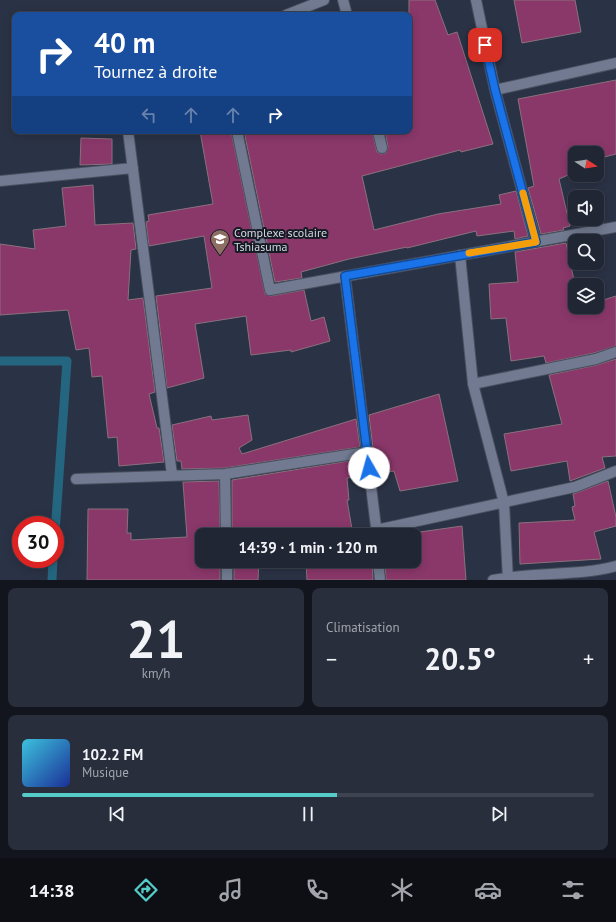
<!DOCTYPE html>
<html lang="fr">
<head>
<meta charset="utf-8">
<style>
	body { margin:0; font-family:"PT Sans",sans-serif; background:#282e3c; color:#f1f3f6; height:100vh; display:flex; flex-direction:column; font-size:15px; white-space:nowrap }
	* { box-sizing:border-box; margin:0 }
	p { font-size:13px; color:#a2a5ac }
	.icon { flex:none; width:22px; height:22px; fill:none; stroke:currentColor; stroke-width:2; stroke-linecap:round; stroke-linejoin:round }
	.map { position:relative; height:580px; overflow:hidden }
	.sheet { display:flex; flex-direction:column; gap:8px; padding:8px; background:#12151d; flex:1 }
	.sheet>* { flex:none }
	.guide { position:absolute; left:12px; top:12px; width:400px; height:122px; border-radius:8px; box-shadow:0 2px 10px #0003,0 0 0 1px #3d434f; background:#1a4fa0; color:#fff; overflow:hidden }
	.needle { width:26px; rotate:102deg }
	.tools { position:absolute; left:568px; top:146px; display:grid; gap:8px }
	.tools a { display:grid; place-items:center; width:36px; height:36px; border-radius:8px; background:#202634; box-shadow:0 2px 10px #0003,0 0 0 1px #3d434f; font-size:20px }
	.speed { position:absolute; left:12px; top:516px; display:flex; gap:8px; font-size:20px; font-weight:700; text-align:center }
	.speed>* { display:grid; place-content:center; width:52px; height:52px; border-radius:50%; background:#202634; box-shadow:0 2px 10px #0003,0 0 0 1px #3d434f; line-height:1 }
	.speed .limit { border:6px solid #d22; background:#fff; color:#111 }
	.pin { position:absolute; display:grid; place-items:center; width:34px; height:34px; color:#fff; margin:-17px; border-radius:8px; box-shadow:0 2px 6px #0006 }
	.me { position:absolute; width:44px; margin:-22px; rotate:353deg; stroke-linejoin:round; filter:drop-shadow(0 0 3px #0008) }
	.turn { display:flex; align-items:center; gap:14px; height:84px; padding:0 16px; font-size:18px }
	.turn .icon { width:52px; height:52px; stroke-width:2.5 }
	.turn b { display:block; font-size:28px; line-height:34px }
	.lanes { display:flex; align-items:center; height:38px; padding:0 16px; background:#0003; justify-content:center; gap:20px; direction:ltr }
	.lanes .off { opacity:.35 }
	.big { font-size:30px; font-weight:700; line-height:1.1 }
	.sheet .card { flex:1; display:flex; flex-direction:column; justify-content:center; gap:6px; min-width:0; padding:0 14px; border-radius:8px; background:#282e3c }
	.sheet .dial { align-items:center; gap:0 }
	.dial b { font-size:52px; line-height:1 }
	.song { display:flex; align-items:center; gap:12px }
	.cover { width:48px; height:48px; border-radius:6px; background:linear-gradient(135deg,hsl(190 70% 55%),hsl(230 70% 35%)) }
	.played { height:4px; border-radius:2px; background:linear-gradient(90deg,#54cdc8 55%,#3d434f 55%) }
	.keys { display:flex; justify-content:space-around; direction:ltr }
	.heat { display:flex; justify-content:space-between; align-items:center; font-size:22px; direction:ltr }
	.sheet .tiles { flex:1; display:grid; gap:8px; grid-template-columns:1fr 1fr }
	.card:last-child { grid-column:span 2 }
	.trip { position:absolute; left:195px; top:528px; width:226px; height:40px; border-radius:8px; background:#202634; box-shadow:0 2px 10px #0003,0 0 0 1px #3d434f; font-weight:700; line-height:40px; text-align:center }
	.tab-bar { display:flex; height:64px; justify-content:space-around; align-items:center; background:#0d0f15; color:#a2a5ac }
	.tab-bar .icon { width:28px; height:28px }
	.tab-bar .active { color:#54cdc8 }
	.tab-bar b { font-size:18px; color:#f1f3f6 }
	.map>svg:first-child { display:block }
	.lines { fill:none; stroke-linecap:round; stroke-linejoin:round }
	.stream { stroke:#24657f; stroke-width:9 }
	.building { fill:#8a376a; stroke:#8a717e }
	.minor-casing { stroke:#494f5f; stroke-width:12 }
	.minor { stroke:#717a90; stroke-width:10 }
	.route-casing { stroke:#114b97; stroke-width:10 }
	.route { stroke:#1a73e8; stroke-width:7 }
	.slow { stroke:#f59e0b; stroke-width:7 }
	.labels { text-anchor:middle; dominant-baseline:central; stroke-width:4; stroke-linejoin:round; paint-order:stroke }
	.poi-label { font-size:12px; fill:#d3d9e5; stroke:#161a23; text-anchor:start }
</style>
</head>
<body>
<div class="map">
<svg width="616" height="580" viewBox="0 0 616 580">
	<rect width="100%" height="100%" fill="#2a3245"/>
	<g class="lines">
		<path class="stream" d="M 0,361 L 67,361 L 55,533
			M 52,580 L 53,559"/>
	</g>
	<path class="building" d="M 409,0 L 435,0 L 448,35 L 457,32 L 493,144 L 461,152 L 460,150 L 362,176 L 374,230 L 438,214 L 501,204 L 499,195 L 516,191 L 528,236 L 515,239 L 514,231 L 477,236 L 476,231 L 407,248 L 407,247 L 349,259 L 301,272 L 302,278 L 275,282 L 244,131 L 372,131 L 377,152 L 381,154 L 386,153 L 388,147 L 385,131 L 409,131 Z
		M 514,0 L 575,0 L 581,32 L 522,43 Z
		M 616,80 L 616,154 L 597,159 L 597,153 L 575,153 L 575,172 L 559,179 L 570,226 L 563,228 L 564,230 L 541,234 L 528,188 L 534,186 L 518,99 Z
		M 200,131 L 231,131 L 265,294 L 271,296 L 304,290 L 311,321 L 324,317 L 330,341 L 291,352 L 291,350 L 251,355 L 246,316 L 195,324 L 204,378 L 167,388 L 156,296 L 212,288 L 204,236 L 149,246 L 146,222 L 149,221 L 148,215 L 213,204 Z
		M 81,138 L 112,139 L 112,164 L 80,165 Z
		M 93,185 L 95,225 L 133,223 L 136,249 L 131,250 L 128,300 L 143,298 L 155,392 L 149,394 L 157,428 L 159,428 L 164,462 L 119,466 L 117,437 L 108,438 L 102,376 L 92,377 L 89,348 L 76,350 L 68,310 L 0,315 L 0,244 L 35,249 L 33,230 L 66,226 L 62,188 Z
		M 566,243 L 575,285 L 575,307 L 580,308 L 597,307 L 597,302 L 616,296 L 616,346 L 594,353 L 546,363 L 544,356 L 511,361 L 506,318 L 491,319 L 489,284 L 518,282 L 515,252 Z
		M 616,359 L 616,456 L 602,457 L 605,468 L 570,481 L 567,461 L 511,471 L 504,434 L 562,424 L 549,375 L 597,365 Z
		M 439,394 L 458,481 L 400,491 L 394,471 L 376,474 L 369,415 Z
		M 248,415 L 252,440 L 239,448 L 242,454 L 356,419 L 360,447 L 224,468 L 182,469 L 181,461 L 177,461 L 172,425 L 211,416 L 212,420 Z
		M 361,459 L 363,476 L 347,478 L 349,500 L 347,500 L 353,535 L 232,535 L 232,480 Z
		M 219,481 L 220,535 L 202,535 L 202,561 L 220,561 L 220,580 L 87,580 L 88,509 L 128,509 L 127,533 L 131,533 L 131,540 L 187,537 L 183,482 Z
		M 608,481 L 616,517 L 616,526 L 594,532 L 601,559 L 520,564 L 519,523 L 575,520 L 572,507 L 575,506 L 573,494 Z
		M 462,526 L 466,580 L 386,580 L 385,561 L 414,561 L 414,535 L 399,535 Z
		M 234,561 L 259,561 L 258,580 L 234,580 Z
		M 306,561 L 372,561 L 373,580 L 307,580 Z"/>
	<g class="lines">
		<defs>
			<path id="minor" d="M 343,0 L 347,15
				M 476,0 L 495,90 L 536,242
				M 286,15 L 324,0
				M 495,90 L 616,63
				M 128,131 L 172,475
				M 237,131 L 270,290 L 616,227
				M 378,131 L 382,148
				M 0,181 L 133,168
				M 460,255 L 473,384 L 504,503 L 508,580
				M 345,276 L 377,535
				M 473,384 L 596,359 L 616,352
				M 225,474 L 226,535
				M 76,479 L 225,474 L 367,452
				M 376,530 L 575,487 L 616,471
				M 227,561 L 227,580
				M 378,561 L 380,580
				M 493,580 C 534,571 576,577 616,566"/>
		</defs>
		<use href="#minor" class="minor-casing"/>
		<use href="#minor" class="minor"/>
	</g>
	<g class="lines">
		<defs>
			<path id="route" d="M 369,468 L 345,276 L 536,242 L 495,90 L 485,45"/>
		</defs>
		<use href="#route" class="route-casing"/>
		<use href="#route" class="route"/>
		<path class="slow" d="M 469,253 L 536,242 L 523,193"/>
	</g>
	<defs>
		<symbol id="school-pin" viewBox="-11 -11 22 30"><path d="M0 17L-7.5 6A9.5 9.5 0 1 1 7.5 6Z" fill="#8d6e63" stroke="#161a23"/><path d="M0-5L7-2L0 1L-7-2ZM-4 1L0 2.5L4 1V4Q0 6-4 4Z" fill="#fff"/></symbol>
	</defs>
	<g fill-rule="evenodd">
		<use href="#school-pin" x="209" y="228" width="22" height="30"/>
	</g>
	<g class="labels">
		<g class="poi-label">
			<text x="234" y="232">Complexe scolaire<tspan x="234" dy="14">Tshiasuma</tspan></text>
		</g>
	</g>
</svg>
<div class="tools">
<a><svg class="needle" viewBox="-14 -14 28 28"><path d="M0-13l5 13h-10z" fill="#e53935"/><path d="M0 13l5-13h-10z" fill="#a2a5ac"/></svg></a>
<a><svg class="icon" aria-label="sound" viewBox="0 0 24 24"><path d="M4 9h4l5-4v14l-5-4H4zM17 9q2 3 0 6"/></svg></a>
<a><svg class="icon" aria-label="search" viewBox="0 0 24 24"><circle cx="10" cy="10" r="6"/><path d="M15 15l6 6"/></svg></a>
<a><svg class="icon" aria-label="layers" viewBox="0 0 24 24"><path d="M12 4l9 5-9 5-9-5zM3 14l9 5 9-5"/></svg></a>
</div>
<div class="speed"><div class="limit">30</div></div>
<div class="pin" style="left:485px;top:45px;background:#d93025"><svg class="icon" aria-label="arrive" viewBox="0 0 24 24"><path d="M6 21V4h12l-3 4 3 4H6"/></svg></div>
<svg class="me" style="left:369px;top:468px" viewBox="-20 -20 40 40"><circle r="19" fill="#fff"/><path d="M0-13L10 11 0 6-10 11z" fill="#1a73e8"/></svg>
<div class="trip">14:39 · 1 min · 120 m</div>
<div class="guide">
<div class="turn"><svg class="icon" aria-label="right" viewBox="0 0 24 24"><path d="M7 20v-9h11M14 6l5 5-5 5"/></svg><div><b>40 m</b>Tournez à droite</div></div>
<div class="lanes"><svg class="icon off" aria-label="left" viewBox="0 0 24 24"><path d="M17 20v-9H6M10 6l-5 5 5 5"/></svg><svg class="icon off" aria-label="ahead" viewBox="0 0 24 24"><path d="M12 20V5M6 11l6-6 6 6"/></svg><svg class="icon off" aria-label="ahead" viewBox="0 0 24 24"><path d="M12 20V5M6 11l6-6 6 6"/></svg><svg class="icon" aria-label="right" viewBox="0 0 24 24"><path d="M7 20v-9h11M14 6l5 5-5 5"/></svg></div>
</div>
</div>
<section class="sheet">
<div class="tiles">
<div class="card dial"><b>21</b><p>km/h</p></div>
<div class="card"><p>Climatisation</p>
<div class="heat"><a>−</a><b class="big">20.5°</b><a>+</a></div>
</div>
<div class="card">
<div class="song"><i class="cover"></i><div><b>102.2 FM</b><p>Musique</p></div></div>
<div class="played"></div>
<div class="keys"><svg class="icon" aria-label="previous" viewBox="0 0 24 24"><path d="M18 5L8 12l10 7zM5 5v14"/></svg><svg class="icon" aria-label="pause" viewBox="0 0 24 24"><path d="M8 5v14M16 5v14"/></svg><svg class="icon" aria-label="next" viewBox="0 0 24 24"><path d="M6 5l10 7-10 7zM19 5v14"/></svg></div>
</div>
</div>
</section>
<nav class="tab-bar">
<b>14:38</b>
<svg class="icon active" aria-label="directions" viewBox="0 0 24 24"><path d="M12 3l9 9-9 9-9-9zM9 14v-3h6M13 9l2 2-2 2"/></svg>
<svg class="icon" aria-label="music" viewBox="0 0 24 24"><path d="M9 18V5l10-2v13"/><circle cx="6" cy="18" r="3"/><circle cx="16" cy="16" r="3"/></svg>
<svg class="icon" aria-label="phone" viewBox="0 0 24 24"><path d="M5 4h4l2 5-3 2q2 4 5 5l2-3 5 2v4C11 20 4 13 5 4z"/></svg>
<svg class="icon" aria-label="climate" viewBox="0 0 24 24"><path d="M12 3v18M4 7l16 10M4 17L20 7"/></svg>
<svg class="icon" aria-label="car" viewBox="0 0 24 24"><path d="M5 17H2v-5l4-1 3-4h7l3 4 3 1v5h-3M9 17h6M6 11h13"/><circle cx="7" cy="17" r="2"/><circle cx="17" cy="17" r="2"/></svg>
<svg class="icon" aria-label="filters" viewBox="0 0 24 24"><path d="M4 7h16M4 17h16"/><circle cx="9" cy="7" r="2"/><circle cx="15" cy="17" r="2"/></svg>
</nav>
</body>
</html>
